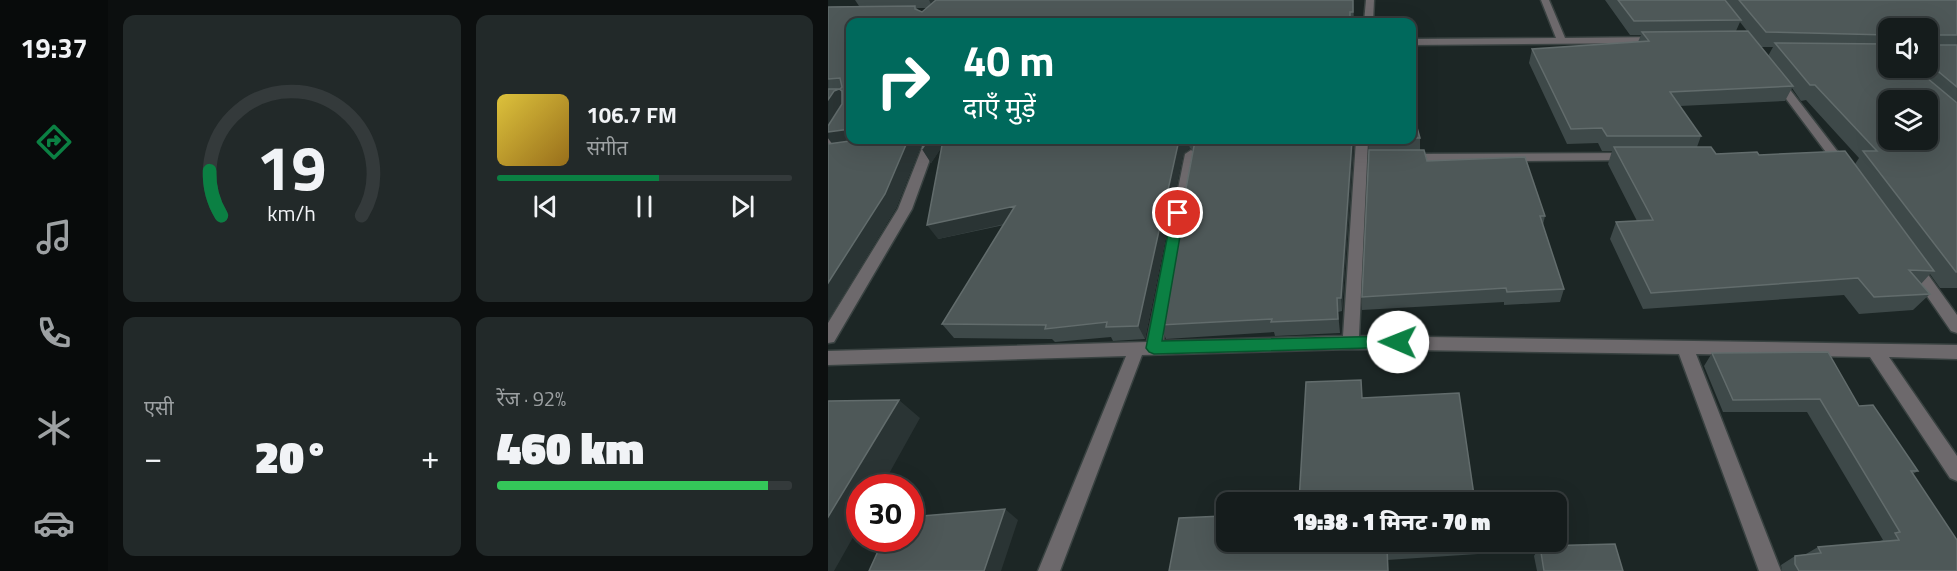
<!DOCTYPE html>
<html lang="hi">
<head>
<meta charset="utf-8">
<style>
	body { margin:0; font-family:"Titillium Web","Noto Sans Devanagari",sans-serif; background:#222929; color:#f1f3f6; height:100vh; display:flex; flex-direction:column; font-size:22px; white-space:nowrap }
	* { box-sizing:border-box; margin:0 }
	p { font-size:20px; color:#9da1a3 }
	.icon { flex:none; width:33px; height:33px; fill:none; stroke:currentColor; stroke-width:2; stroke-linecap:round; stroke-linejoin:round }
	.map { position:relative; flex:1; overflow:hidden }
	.sheet { display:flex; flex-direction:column; gap:15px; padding:15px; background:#0c0f0f; width:720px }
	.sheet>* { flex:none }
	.guide { position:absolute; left:18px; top:18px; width:570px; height:126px; border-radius:12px; box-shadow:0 6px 24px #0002,0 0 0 2px #343a3b; background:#00695c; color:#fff; overflow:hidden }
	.tools { position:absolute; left:1050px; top:18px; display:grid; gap:12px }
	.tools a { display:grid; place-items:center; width:60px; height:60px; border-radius:12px; background:#151c1c; box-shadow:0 6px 24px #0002,0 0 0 2px #343a3b; font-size:30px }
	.speed { position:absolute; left:18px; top:474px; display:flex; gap:12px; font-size:30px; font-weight:700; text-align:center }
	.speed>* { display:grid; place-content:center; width:78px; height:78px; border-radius:50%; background:#151c1c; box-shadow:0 6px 24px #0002,0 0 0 2px #343a3b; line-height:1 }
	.speed .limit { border:9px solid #d22; background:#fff; color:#111 }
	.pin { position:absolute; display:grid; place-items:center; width:51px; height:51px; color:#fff; margin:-26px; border:3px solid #fff; border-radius:50%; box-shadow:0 2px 6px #0007 }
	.me { position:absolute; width:66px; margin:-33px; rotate:271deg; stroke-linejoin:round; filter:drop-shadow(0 0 4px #0008) }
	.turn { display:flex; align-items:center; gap:21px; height:126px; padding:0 18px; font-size:27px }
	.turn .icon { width:78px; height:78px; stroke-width:2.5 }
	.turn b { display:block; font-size:42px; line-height:51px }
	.big { font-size:45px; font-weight:800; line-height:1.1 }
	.sheet .widget { flex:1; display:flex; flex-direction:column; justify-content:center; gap:9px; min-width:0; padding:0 21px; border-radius:12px; background:#222929 }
	.sheet .dial { align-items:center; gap:0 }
	.dial svg { height:156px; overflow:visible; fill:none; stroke:#343a3b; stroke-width:7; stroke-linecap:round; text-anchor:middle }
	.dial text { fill:#f1f3f6; stroke:none }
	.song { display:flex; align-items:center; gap:18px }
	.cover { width:72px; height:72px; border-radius:9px; background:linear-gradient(135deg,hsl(50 70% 55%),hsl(40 70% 35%)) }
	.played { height:6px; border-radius:3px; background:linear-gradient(90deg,#0b8043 55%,#343a3b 55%) }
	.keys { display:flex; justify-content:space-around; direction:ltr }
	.heat { display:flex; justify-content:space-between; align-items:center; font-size:33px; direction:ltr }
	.charge { height:9px; border-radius:4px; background:linear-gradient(90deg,#34c759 92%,#343a3b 0) }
	.sheet .tiles { flex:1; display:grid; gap:15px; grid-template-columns:repeat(2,1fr) }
	.trip { position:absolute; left:388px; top:492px; width:351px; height:60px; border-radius:12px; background:#151c1c; box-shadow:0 6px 24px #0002,0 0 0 2px #343a3b; font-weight:800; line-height:60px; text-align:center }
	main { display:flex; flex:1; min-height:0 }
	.tabs { display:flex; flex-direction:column; width:108px; justify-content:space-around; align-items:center; background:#080b0b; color:#9da1a3 }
	.tabs .icon { width:42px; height:42px }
	.tabs .current { color:#0b8043 }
	.tabs b { font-size:27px; color:#f1f3f6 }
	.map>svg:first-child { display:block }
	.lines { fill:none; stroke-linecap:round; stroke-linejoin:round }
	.minor-casing { stroke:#394241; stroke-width:3 }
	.minor { fill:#6d696c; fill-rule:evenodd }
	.wall { fill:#3e4949; fill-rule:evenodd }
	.shaded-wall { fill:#2a3434 }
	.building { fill:#4e5858; stroke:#626c6c; stroke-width:1.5; fill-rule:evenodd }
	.route { fill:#0b8043; stroke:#07532c; stroke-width:1.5 }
</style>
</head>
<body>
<main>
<nav class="tabs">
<b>19:37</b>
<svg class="icon current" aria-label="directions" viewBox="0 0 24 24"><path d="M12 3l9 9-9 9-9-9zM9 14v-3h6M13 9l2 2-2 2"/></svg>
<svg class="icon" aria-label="music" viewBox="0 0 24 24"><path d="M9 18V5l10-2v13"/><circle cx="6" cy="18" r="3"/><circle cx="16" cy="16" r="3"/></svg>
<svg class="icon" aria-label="phone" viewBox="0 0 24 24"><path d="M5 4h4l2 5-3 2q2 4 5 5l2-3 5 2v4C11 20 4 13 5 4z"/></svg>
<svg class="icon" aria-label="climate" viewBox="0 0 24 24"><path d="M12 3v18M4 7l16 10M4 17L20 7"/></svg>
<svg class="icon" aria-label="car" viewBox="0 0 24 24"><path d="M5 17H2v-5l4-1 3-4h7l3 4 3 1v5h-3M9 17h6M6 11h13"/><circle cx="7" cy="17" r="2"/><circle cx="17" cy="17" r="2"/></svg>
</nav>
<section class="sheet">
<div class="tiles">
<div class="widget dial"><svg viewBox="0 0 100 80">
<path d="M14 69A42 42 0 1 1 86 69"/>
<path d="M14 69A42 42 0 0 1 8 46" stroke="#0b8043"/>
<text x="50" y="56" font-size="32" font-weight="700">19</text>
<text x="50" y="72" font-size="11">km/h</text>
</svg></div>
<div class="widget">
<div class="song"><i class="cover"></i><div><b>106.7 FM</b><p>संगीत</p></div></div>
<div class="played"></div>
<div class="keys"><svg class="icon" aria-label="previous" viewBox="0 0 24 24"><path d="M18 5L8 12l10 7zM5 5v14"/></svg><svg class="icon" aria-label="pause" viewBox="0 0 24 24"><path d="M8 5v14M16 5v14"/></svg><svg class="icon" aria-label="next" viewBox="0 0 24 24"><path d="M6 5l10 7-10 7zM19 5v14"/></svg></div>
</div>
<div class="widget"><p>एसी</p>
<div class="heat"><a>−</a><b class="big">20°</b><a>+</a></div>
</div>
<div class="widget"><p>रेंज · 92%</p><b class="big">460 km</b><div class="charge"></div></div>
</div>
</section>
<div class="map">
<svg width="1129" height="571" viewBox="0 0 1129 571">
	<rect width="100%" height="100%" fill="#1c2625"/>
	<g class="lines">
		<defs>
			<path id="minor" d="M 538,0 L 546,0 L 545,22 L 536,22 Z
				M 713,0 L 721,0 L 737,38 L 831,37 L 836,40 L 831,43 L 584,45 L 584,39 L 728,38 Z
				M 949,77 L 953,78 L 1020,165 L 1022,168 L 1020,171 L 1012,171 L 944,80 Z
				M 22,105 L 22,116 L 4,147 L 0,148 L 0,134 L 18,106 Z
				M 97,140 L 109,140 L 84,209 L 6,342 L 0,343 L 0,323 L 70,209 Z
				M 528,140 L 540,140 L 531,336 L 1129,345 L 1129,359 L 1061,357 L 1129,456 L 1129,481 L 1122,478 L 1042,357 L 868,354 L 953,571 L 931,571 L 851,354 L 523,349 L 314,355 L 232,571 L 210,571 L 298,356 L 0,365 L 0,351 L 319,342 L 357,154 L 363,150 L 369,154 L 335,341 L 515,336 Z
				M 803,153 L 809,157 L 807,160 L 578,162 L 572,158 L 578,154 Z
				M 1086,261 L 1091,262 L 1129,315 L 1129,333 L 1123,331 L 1081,270 L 1079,266 Z"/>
		</defs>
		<use href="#minor" class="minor-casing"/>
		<use href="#minor" class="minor"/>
	</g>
	<path class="wall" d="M 27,0 L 525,0 L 526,22 L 22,22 L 22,140 L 95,140 L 68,208 L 0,320 L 0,144 L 4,144 L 0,138 L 0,7 L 31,6 ZM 89,8 L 99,8 L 94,12 L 90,10 Z
		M 777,0 L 1129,0 L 1129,288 L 1112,288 L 1102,274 L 1093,284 L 1102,294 L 1085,310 L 1031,314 L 1016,295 L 815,309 L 782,239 L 788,222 L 809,221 L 780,164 L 784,151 L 774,151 L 770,143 L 739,144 L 701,63 L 704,49 L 810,42 L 813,35 L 802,35 ZM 912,22 L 919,31 L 908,31 ZM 1060,28 L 1100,28 L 1100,68 L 1060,68 ZM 933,47 L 945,47 L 940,56 ZM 964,88 L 973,101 L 978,100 L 1031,158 L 1027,164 L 888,154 L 869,147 L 873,136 L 852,106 L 957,101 Z
		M 584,110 L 592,138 L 592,150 L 599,161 L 717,216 L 715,225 L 736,289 L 732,302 L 676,305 L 676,302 L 534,310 L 534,297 L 541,150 L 541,140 L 584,140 Z
		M 97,140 L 526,140 L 514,311 L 510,312 L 512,333 L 447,336 L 446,332 L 338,339 L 332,325 L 365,151 L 362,148 L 355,154 L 317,339 L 285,341 L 283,337 L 227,342 L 224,339 L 126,338 L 114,324 L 176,225 L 110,239 L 114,146 L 103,163 L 94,149 Z
		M 884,353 L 1031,406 L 1090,471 L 1085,474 L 1129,571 L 954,571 L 953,565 L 967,556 L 978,554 L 990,547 L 1052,541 L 1055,540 L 979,412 L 895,412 L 876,366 Z
		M 351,518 L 653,542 L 650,554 L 559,560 Z
		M 712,546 L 795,571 L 709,571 L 706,556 Z"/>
	<path class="shaded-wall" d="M 101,0 L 114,0 L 105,8 Z
		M 11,89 L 21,103 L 0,130 L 0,100 L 6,91 Z
		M 22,129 L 22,140 L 52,140 L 7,147 L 0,138 L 0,132 Z
		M 80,140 L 95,140 L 68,208 L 0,320 L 0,283 Z
		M 100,140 L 119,140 L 103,163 L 94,149 Z
		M 351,140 L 359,140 L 362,148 L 355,154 L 317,339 L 310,326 Z
		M 524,140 L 526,140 L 514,311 L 513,298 Z
		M 187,206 L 195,220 L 110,239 L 99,225 Z
		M 71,400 L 92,418 L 53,488 L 32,488 L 32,525 L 6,571 L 0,571 L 0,517 Z
		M 177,509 L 190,520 L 173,571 L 156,571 Z"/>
	<path class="building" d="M 108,0 L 525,0 L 525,12 L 522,12 L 522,22 L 22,22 L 22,129 L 0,132 L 0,126 L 14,104 L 14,91 L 11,89 L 6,91 L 0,100 L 0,89 L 12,89 L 14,87 L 12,78 L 0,79 L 0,7 L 87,6 L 87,9 L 94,12 Z
		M 790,0 L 897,0 L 913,20 L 806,21 Z
		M 911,0 L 1129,0 L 1129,35 L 1110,35 L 1108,37 L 1109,45 L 1129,45 L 1129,87 L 1100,63 L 1100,28 L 1060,28 L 1060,35 L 938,32 Z
		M 920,31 L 965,86 L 842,92 L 873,136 L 779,136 L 774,128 L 743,129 L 704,49 L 821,41 L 814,32 Z
		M 947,43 L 1060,44 L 1060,68 L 1087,68 L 1129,103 L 1129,272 L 1128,272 L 1035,151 L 1049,151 L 987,85 L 982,85 ZM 1060,100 L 1100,100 L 1100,140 L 1060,140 Z
		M 584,110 L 592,138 L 584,138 Z
		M 29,140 L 80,140 L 57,194 L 0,283 L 0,144 Z
		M 97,140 L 100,140 L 94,149 Z
		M 115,140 L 351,140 L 310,326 L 278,327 L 279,322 L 217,329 L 218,325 L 114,324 L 187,206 L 99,225 Z
		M 366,140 L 524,140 L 513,298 L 509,298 L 510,319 L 443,322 L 444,319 L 332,325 L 367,141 Z
		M 786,147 L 883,147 L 888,154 L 929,152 L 931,155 L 1017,151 L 1106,271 L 1081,270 L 1102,294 L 1046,297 L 1030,278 L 823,293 L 788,222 L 825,220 Z
		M 541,150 L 596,150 L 599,161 L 697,157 L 717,216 L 712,216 L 736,289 L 679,292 L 678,288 L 534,297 Z
		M 1000,352 L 1031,406 L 1045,405 L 1090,471 L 1083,471 L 1129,540 L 1129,571 L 971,571 L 967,564 L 967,556 L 993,553 L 990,547 L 1071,540 L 1067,533 L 1072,532 L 992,399 L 905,400 L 884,353 Z
		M 533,380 L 534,398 L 631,393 L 647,502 L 471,502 L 478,382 Z
		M 71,400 L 0,517 L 0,401 Z
		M 399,506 L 399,542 L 653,542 L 559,548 L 560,571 L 341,571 L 351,518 L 395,516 L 396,507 Z
		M 177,509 L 156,571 L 41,571 L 56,538 L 82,538 L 82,517 Z
		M 787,544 L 795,571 L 716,571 L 712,546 Z"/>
	<path class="route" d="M 350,209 L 356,213 L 334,341 L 570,336 L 576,338 L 578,342 L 576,347 L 326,354 L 321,352 L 318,348 L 344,213 Z"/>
</svg>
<div class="tools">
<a><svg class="icon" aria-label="sound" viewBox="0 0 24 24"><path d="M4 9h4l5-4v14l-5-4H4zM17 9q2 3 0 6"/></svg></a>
<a><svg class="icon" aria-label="layers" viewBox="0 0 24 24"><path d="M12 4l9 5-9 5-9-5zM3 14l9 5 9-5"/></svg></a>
</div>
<div class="speed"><div class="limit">30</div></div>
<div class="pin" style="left:350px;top:213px;background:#d93025"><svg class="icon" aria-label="arrive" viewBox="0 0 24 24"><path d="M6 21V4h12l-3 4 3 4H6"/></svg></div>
<svg class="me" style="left:570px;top:342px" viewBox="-20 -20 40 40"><circle r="19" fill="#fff"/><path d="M0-13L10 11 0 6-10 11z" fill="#0b8043"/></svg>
<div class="trip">19:38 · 1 मिनट · 70 m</div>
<div class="guide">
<div class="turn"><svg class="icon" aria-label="right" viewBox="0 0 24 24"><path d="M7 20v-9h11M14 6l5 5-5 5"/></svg><div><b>40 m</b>दाएँ मुड़ें</div></div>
</div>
</div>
</main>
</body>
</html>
